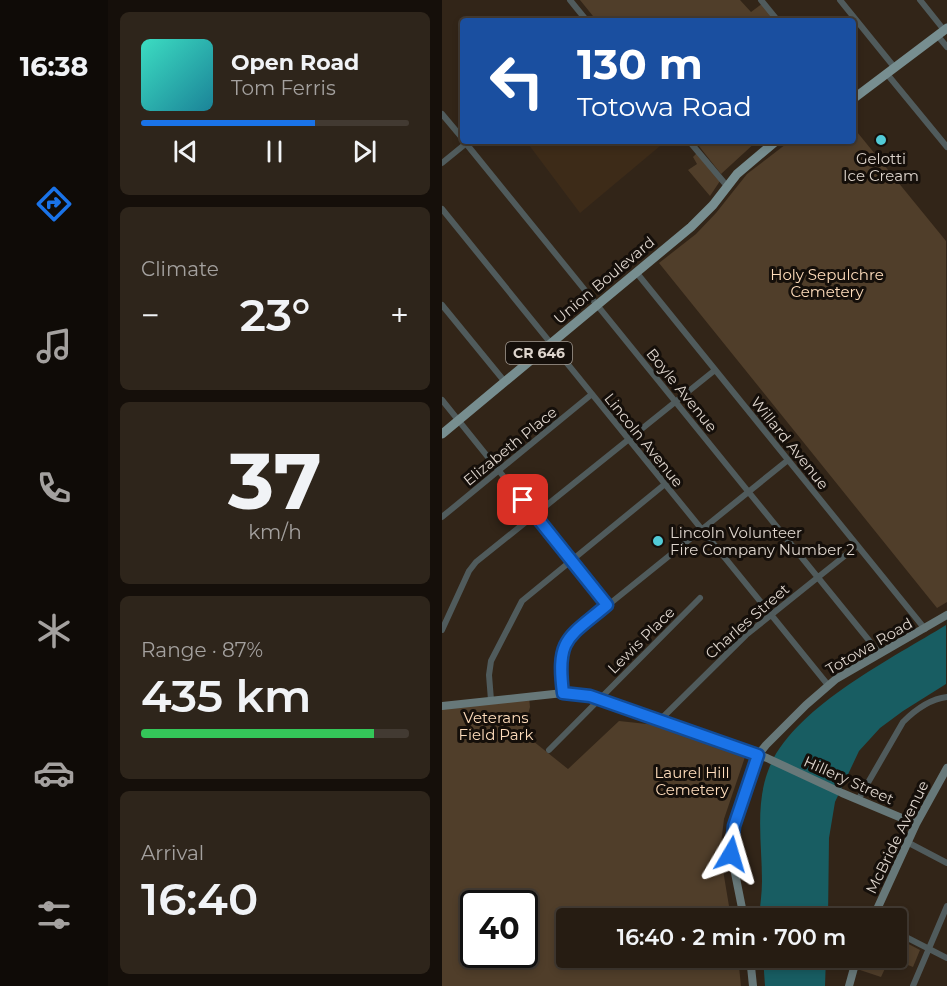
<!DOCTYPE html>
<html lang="en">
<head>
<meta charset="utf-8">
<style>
	body { margin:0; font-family:Montserrat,sans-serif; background:#2e251b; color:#f1f3f6; height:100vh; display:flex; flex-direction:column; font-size:22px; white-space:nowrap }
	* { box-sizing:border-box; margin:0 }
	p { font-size:20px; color:#a4a19f }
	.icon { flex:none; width:33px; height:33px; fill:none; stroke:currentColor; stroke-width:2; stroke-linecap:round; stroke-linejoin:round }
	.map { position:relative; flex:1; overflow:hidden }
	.sheet { display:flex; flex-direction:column; gap:12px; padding:12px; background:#150f0a; width:334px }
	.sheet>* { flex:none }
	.hud { position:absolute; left:18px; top:18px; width:396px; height:126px; border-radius:6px; box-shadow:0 3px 9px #0003,0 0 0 2px #423a32; background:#1a4fa0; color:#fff; overflow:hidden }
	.speed { position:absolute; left:18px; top:890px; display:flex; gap:12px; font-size:30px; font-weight:700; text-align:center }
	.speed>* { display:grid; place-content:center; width:78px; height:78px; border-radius:50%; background:#261c12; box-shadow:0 3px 9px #0003,0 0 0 2px #423a32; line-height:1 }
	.speed .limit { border:3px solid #111; border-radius:9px; background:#fff; color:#111 }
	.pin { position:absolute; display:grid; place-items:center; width:51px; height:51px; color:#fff; margin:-26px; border-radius:12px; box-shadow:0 3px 9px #0006 }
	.me { position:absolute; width:66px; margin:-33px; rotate:7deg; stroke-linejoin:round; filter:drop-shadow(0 0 4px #0008) }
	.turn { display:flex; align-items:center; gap:21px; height:126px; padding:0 18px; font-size:27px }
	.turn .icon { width:78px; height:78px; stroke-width:2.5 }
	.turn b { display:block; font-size:42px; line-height:51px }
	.big { font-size:45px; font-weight:600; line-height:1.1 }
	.sheet .tile { flex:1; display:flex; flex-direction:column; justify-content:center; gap:9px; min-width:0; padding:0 21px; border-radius:9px; background:#2e251b }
	.sheet .dial { align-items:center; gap:0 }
	.dial b { font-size:78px; line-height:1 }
	.song { display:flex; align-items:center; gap:18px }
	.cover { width:72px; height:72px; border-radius:9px; background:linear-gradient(135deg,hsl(170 70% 55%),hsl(190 70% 35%)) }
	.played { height:6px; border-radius:3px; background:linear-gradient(90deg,#1a73e8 65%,#423a32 65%) }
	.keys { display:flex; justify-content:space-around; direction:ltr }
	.heat { display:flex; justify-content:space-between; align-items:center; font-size:33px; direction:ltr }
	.charge { height:9px; border-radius:4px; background:linear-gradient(90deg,#34c759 87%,#423a32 0) }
	.trip { position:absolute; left:114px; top:908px; width:351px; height:60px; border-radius:6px; background:#261c12; box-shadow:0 3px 9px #0003,0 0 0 2px #423a32; font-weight:600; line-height:60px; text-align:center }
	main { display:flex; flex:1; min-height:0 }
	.tabs { display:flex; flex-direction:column; width:108px; justify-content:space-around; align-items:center; background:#0f0b07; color:#a4a19f }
	.tabs .icon { width:42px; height:42px }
	.tabs .selected { color:#1a73e8 }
	.tabs b { font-size:27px; color:#f1f3f6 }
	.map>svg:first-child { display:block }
	.built { fill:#3d2b18 }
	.green { fill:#503e2a; fill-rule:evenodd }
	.water { fill:#185d62 }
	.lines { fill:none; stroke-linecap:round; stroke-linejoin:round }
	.street { stroke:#505b5c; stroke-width:6 }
	.secondary { stroke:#677879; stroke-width:8 }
	.primary { stroke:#778e90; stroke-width:9 }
	.route-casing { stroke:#114b97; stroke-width:15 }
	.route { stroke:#1a73e8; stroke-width:10 }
	.poi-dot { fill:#52cbd7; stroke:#150f0a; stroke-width:2 }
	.labels { text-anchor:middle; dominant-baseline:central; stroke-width:6; stroke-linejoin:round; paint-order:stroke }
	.shield { fill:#150f0a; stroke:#a29a92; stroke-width:1.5 }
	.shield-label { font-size:14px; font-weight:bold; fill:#ded5cd }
	.poi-label { font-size:15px; fill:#ded5cd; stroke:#150f0a }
	.park-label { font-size:15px; fill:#ffddbc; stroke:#150f0a }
	.street-label { font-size:15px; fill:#ded5cd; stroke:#150f0a }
</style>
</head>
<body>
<main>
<nav class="tabs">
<b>16:38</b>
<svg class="icon selected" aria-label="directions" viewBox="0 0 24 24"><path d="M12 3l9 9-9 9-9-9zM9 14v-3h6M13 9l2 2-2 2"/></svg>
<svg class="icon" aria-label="music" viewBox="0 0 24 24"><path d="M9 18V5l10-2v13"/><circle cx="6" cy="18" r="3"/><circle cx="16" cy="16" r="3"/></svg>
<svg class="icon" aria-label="phone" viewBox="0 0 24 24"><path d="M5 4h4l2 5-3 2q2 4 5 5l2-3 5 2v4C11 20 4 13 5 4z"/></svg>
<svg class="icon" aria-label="climate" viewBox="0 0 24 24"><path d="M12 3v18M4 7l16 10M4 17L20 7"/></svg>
<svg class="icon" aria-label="car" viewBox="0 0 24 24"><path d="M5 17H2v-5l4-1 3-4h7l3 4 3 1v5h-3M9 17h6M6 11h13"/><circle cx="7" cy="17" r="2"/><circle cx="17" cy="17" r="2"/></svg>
<svg class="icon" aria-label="filters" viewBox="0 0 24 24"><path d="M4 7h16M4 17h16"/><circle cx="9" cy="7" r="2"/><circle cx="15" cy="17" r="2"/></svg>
</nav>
<section class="sheet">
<div class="tile">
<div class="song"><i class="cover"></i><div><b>Open Road</b><p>Tom Ferris</p></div></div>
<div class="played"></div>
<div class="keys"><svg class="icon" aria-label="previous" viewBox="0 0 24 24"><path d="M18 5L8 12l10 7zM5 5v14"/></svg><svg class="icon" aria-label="pause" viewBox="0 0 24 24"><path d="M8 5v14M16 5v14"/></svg><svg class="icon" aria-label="next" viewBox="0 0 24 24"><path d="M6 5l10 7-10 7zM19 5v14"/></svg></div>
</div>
<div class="tile"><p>Climate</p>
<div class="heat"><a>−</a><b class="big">23°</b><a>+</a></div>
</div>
<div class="tile dial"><b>37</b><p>km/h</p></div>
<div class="tile"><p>Range · 87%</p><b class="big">435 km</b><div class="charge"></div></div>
<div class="tile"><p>Arrival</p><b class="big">16:40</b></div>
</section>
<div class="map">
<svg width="505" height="986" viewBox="0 0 505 986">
	<rect width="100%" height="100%" fill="#322518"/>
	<path class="built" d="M 84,141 L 224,141 L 138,213 Z"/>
	<path class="green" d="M 138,0 L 298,0 L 309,12 L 321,3 L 335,21 L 155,21 Z
		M 411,127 L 504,241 L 505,602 L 495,608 L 217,263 L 254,234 L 274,213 L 305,174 L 348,141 L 411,141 Z
		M 253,141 L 315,141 L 279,174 Z
		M 255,153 L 278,181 L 268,196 L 246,170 L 255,164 L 251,157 Z
		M 87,697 L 88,707 L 81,733 L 126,769 L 177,721 L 214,725 L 303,757 L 282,819 L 278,852 L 289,918 L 124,918 L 124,957 L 296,957 L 299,986 L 0,986 L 0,708 ZM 32,903 L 82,903 L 82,954 L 32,954 Z
		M 455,938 L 478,950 L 471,967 L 448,958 L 439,977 L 418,970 L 424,957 L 454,957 Z"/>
	<path class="water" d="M 504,625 L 504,684 L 461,711 L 438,728 L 417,751 L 393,802 L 387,838 L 386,918 L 317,918 C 318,906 320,893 320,881 C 320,845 313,806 326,771 C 348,709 451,658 504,625 Z
		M 321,957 L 384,957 L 383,986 L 323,986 Z"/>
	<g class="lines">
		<path class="street" d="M 128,0 L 145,21
			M 319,0 L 336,21
			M 398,0 L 453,68
			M 478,0 L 502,30
			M 495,35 L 505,47
			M 445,74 L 505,147
			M 0,114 L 21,139
			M 22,141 L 438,654
			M 247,141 L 285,186
			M 0,163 L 27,141
			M 0,209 L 386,685
			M 194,272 L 483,629
			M 0,305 L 63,382
			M 0,400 L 165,605
			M 0,517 L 150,394
			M 0,630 L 27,571 L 34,562 L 273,370
			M 121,693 C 118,672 116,653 129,635 L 346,460
			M 49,700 L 47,675 L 49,661 L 80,601 L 223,484
			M 217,721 L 304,635 L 415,546
			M 107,750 L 258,598
			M 416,800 L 461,722 C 472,711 488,699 505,697
			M 465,842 L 505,863
			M 454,932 L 505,958
			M 471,986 L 505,906"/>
		<path class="secondary" d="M 0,706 L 121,693 L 148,697 L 325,758 L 400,793 L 474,824
			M 302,918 L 291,863 L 290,844 L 295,815 L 316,755 L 324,745 L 364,705 L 394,679 L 505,615
			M 431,918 L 474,824 L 505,768
			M 308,957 L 311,986
			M 407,986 L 415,957"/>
		<path class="primary" d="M 411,99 L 505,28
			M 0,434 L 249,227 L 271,205 L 295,174 L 334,141"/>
	</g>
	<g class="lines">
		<defs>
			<path id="route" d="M 81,500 L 165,605 C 126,638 114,638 121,693 L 148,696 L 316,755 L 292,826 L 289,854"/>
		</defs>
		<use href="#route" class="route-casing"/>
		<use href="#route" class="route"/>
	</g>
	<g class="poi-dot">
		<circle cx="439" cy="140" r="6"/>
		<circle cx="216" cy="541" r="6"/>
	</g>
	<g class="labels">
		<rect class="shield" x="64" y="342" width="66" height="22" rx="4.5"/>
		<g class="shield-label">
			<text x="97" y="353">CR 646</text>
		</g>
		<g class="poi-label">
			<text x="439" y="158">Gelotti<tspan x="439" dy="17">Ice Cream</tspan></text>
			<text x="228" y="532" text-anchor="start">Lincoln Volunteer<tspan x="228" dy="17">Fire Company Number 2</tspan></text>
		</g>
		<g class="park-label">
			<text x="385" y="274">Holy Sepulchre<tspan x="385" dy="17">Cemetery</tspan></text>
			<text x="54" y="717">Veterans<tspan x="54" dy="17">Field Park</tspan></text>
			<text x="250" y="772">Laurel Hill<tspan x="250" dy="17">Cemetery</tspan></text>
		</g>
		<g class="street-label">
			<text transform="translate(162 280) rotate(-40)">Union Boulevard</text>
			<text transform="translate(240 390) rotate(51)">Boyle Avenue</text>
			<text transform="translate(202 440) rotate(51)">Lincoln Avenue</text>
			<text transform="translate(348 443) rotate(51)">Willard Avenue</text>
			<text transform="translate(68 446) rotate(-39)">Elizabeth Place</text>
			<text transform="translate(305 621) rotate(-41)">Charles Street</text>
			<text transform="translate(199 640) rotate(-45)">Lewis Place</text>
			<text transform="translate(427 646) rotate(-30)">Totowa Road</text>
			<text transform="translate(407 780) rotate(24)">Hillery Street</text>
			<text transform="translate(455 837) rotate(-64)">McBride Avenue</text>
		</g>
	</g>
</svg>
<div class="speed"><div class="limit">40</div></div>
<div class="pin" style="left:81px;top:500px;background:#d93025"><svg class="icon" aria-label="arrive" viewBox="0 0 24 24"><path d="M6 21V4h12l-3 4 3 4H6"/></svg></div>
<svg class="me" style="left:289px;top:854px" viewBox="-20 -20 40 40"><path d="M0-17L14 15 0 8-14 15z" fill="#1a73e8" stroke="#fff" stroke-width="4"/></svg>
<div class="trip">16:40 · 2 min · 700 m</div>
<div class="hud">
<div class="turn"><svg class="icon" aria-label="left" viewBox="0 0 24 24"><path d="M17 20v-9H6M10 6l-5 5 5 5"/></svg><div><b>130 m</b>Totowa Road</div></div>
</div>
</div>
</main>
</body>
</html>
